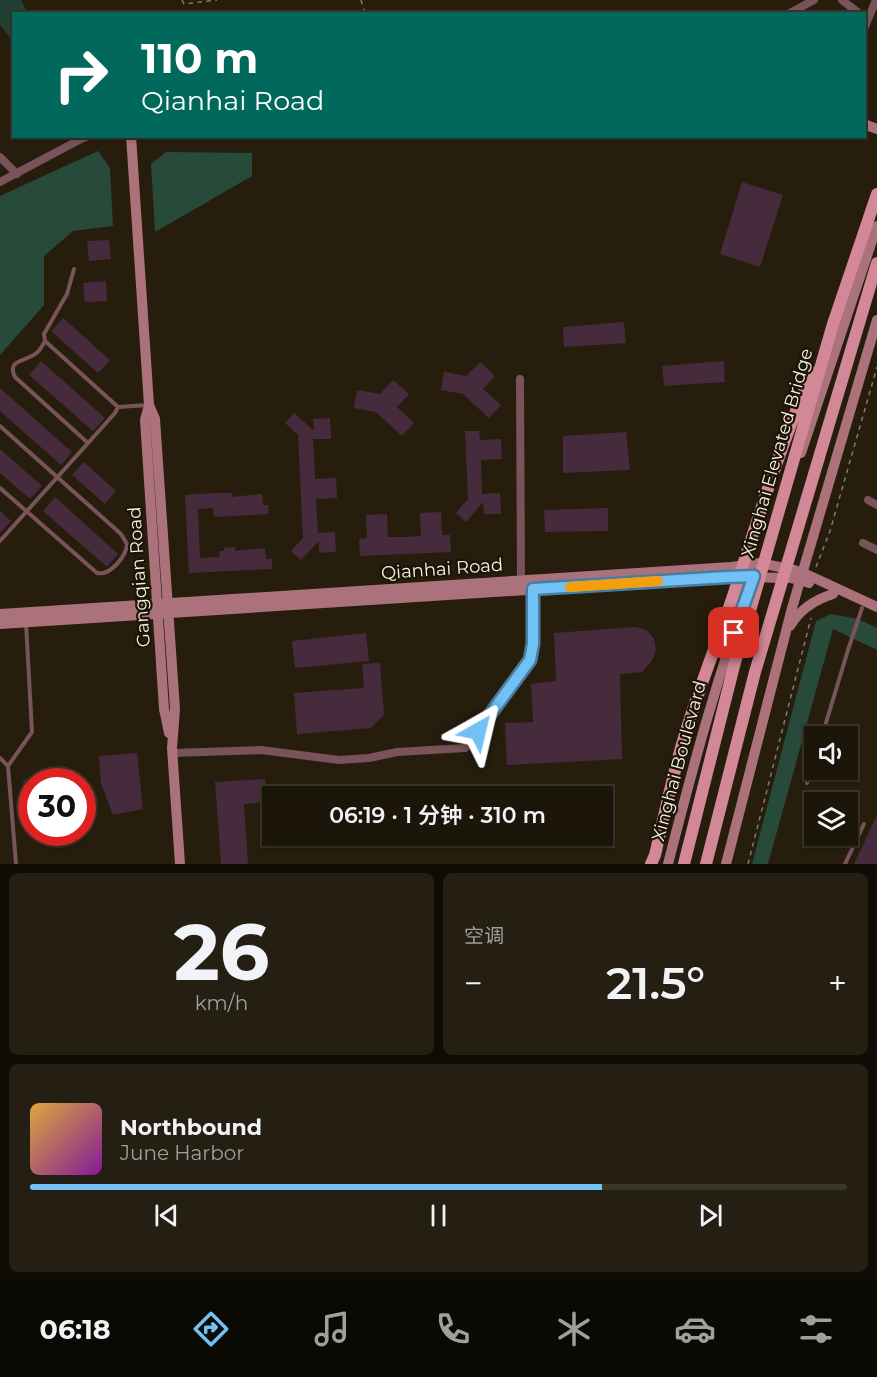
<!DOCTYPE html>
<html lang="zh">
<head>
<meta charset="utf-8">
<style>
	body { margin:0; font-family:Montserrat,"Noto Sans SC",sans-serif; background:#251f13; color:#f1f3f6; height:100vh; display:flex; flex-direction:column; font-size:22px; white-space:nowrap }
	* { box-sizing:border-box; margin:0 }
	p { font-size:20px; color:#a09f9c }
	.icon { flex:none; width:33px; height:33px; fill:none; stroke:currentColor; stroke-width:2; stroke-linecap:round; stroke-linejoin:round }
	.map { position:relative; height:864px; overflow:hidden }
	.sheet { display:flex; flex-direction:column; gap:9px; padding:9px; background:#0f0c06; flex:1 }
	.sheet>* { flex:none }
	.top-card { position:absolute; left:12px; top:12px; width:854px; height:126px; border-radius:0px; box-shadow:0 2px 4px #0004,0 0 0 2px #3a352b; background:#00695c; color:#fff; overflow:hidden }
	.fabs { position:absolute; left:804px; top:726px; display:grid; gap:12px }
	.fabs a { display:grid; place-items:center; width:54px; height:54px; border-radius:0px; background:#1c160a; box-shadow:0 2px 4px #0004,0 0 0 2px #3a352b; font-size:30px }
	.speed { position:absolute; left:18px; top:768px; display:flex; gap:12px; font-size:30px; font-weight:700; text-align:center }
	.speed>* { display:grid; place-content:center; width:78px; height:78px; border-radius:50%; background:#1c160a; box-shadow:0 2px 4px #0004,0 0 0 2px #3a352b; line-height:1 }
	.speed .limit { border:9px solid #d22; background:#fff; color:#111 }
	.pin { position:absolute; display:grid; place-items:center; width:51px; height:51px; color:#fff; margin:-26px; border-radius:12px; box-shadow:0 3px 9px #0006 }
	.me { position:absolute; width:66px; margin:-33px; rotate:37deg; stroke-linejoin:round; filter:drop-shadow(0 0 4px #0008) }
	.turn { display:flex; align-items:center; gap:21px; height:126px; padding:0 30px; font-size:27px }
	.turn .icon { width:78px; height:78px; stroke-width:2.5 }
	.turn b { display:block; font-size:42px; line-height:51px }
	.big { font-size:45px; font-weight:600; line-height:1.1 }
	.sheet .tile { flex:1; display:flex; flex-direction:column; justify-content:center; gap:9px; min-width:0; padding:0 21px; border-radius:9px; background:#251f13 }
	.sheet .dial { align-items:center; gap:0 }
	.dial b { font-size:78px; line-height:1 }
	.song { display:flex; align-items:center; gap:18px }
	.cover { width:72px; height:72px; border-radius:9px; background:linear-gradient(135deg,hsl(40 70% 55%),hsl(290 70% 35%)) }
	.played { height:6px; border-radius:3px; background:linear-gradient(90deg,#71c1f5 70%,#3a352b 70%) }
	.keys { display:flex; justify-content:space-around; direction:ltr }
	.heat { display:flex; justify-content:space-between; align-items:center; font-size:33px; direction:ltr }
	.sheet .tiles { flex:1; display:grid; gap:9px; grid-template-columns:1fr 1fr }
	.tile:last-child { grid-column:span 2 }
	.trip { position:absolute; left:262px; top:786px; width:351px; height:60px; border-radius:0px; background:#1c160a; box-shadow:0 2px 4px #0004,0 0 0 2px #3a352b; font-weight:600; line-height:60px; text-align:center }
	.tab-bar { display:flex; height:96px; justify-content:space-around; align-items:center; background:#0b0904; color:#a09f9c }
	.tab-bar .icon { width:42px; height:42px }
	.tab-bar .active { color:#71c1f5 }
	.tab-bar b { font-size:27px; color:#f1f3f6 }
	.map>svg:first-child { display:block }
	.green { fill:#213f32 }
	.forest { fill:#274a3b }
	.building { fill:#462b3d }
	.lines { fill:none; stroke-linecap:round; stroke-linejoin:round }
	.path { stroke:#837c6e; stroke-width:1.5; stroke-dasharray:4.5 4.5; stroke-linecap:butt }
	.lane { stroke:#78545a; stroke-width:4 }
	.street { stroke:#78545a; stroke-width:8 }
	.secondary { stroke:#ab727c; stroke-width:10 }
	.primary-bridge { stroke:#d28896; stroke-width:12 }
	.route-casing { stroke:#497d9f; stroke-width:15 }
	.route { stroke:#71c1f5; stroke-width:10 }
	.slow { stroke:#f59e0b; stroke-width:10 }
	.labels { text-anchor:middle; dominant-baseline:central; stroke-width:4.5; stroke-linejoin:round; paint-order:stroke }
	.street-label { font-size:18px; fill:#f6f0e6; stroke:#1c1405 }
</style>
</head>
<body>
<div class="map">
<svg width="877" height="864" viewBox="0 0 877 864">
	<rect width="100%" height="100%" fill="#261d0d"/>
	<path class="green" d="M 0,0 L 21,0 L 28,13 L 14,14 L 13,42 L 0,25 Z"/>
	<path class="forest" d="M 98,151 L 110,168 L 113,226 L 73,231 L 44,256 L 44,305 L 0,355 L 0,196 Z
		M 166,152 L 252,153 L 252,176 L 155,232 L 151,164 Z
		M 831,614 L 858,619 L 877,628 L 877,650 L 833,629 L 768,864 L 752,864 L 816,621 Z"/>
	<path class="building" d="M 742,182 L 783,195 L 760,267 L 720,254 Z
		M 109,240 L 111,259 L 89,261 L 87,241 Z
		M 106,281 L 107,301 L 85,302 L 83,283 Z
		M 63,318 L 110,360 L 98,373 L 51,331 Z
		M 624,322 L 626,343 L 564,347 L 563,327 Z
		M 41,361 L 105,418 L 93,431 L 29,375 Z
		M 724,361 L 725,382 L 664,386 L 662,366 Z
		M 480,362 L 495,376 L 483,389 L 501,405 L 489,418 L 463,394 L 441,390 L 444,372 L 466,376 Z
		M 393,380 L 409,394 L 397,407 L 414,423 L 402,436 L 376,412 L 354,408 L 357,390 L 380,394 Z
		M 0,388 L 72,452 L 61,465 L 0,411 Z
		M 294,413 L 314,431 L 313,419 L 330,418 L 331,439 L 313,439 L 315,479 L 336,478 L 337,498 L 316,499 L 318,533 L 335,532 L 336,552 L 319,553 L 319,541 L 301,560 L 291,551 L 303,538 L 298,435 L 285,423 Z
		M 465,431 L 479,431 L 480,440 L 501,439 L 502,459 L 481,460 L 482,494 L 500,493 L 501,514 L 484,514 L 483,502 L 466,522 L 456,513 L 468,499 Z
		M 626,432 L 630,470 L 563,473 L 563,436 Z
		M 0,449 L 42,486 L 30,499 L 0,473 Z
		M 84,462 L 116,491 L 105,504 L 72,475 Z
		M 212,493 L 232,493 L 232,497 L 262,494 L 263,505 L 268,505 L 269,514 L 214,517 L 213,508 L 198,509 L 200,558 L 220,557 L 219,551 L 224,551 L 224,548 L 235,547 L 235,551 L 265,548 L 266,559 L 272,559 L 272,569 L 189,573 L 185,495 Z
		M 55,497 L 118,554 L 107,567 L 43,511 Z
		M 608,508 L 608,531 L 545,532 L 544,510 Z
		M 0,511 L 11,521 L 0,533 Z
		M 441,512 L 442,535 L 450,535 L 451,552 L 360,556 L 359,539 L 367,538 L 366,515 L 387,514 L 388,537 L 404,537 L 421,536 L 420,513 Z
		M 636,627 L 646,630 L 650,634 L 654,639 L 656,650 L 652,661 L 643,670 L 644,672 L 620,674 L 622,759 L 507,765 L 505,723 L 533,722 L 531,684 L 556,681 L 554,633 Z
		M 366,633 L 369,661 L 295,668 L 292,641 Z
		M 380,663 L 384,715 L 371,728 L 297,734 L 294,693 L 364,688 L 362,664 Z
		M 137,753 L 143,809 L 113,815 L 101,784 L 99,756 Z
		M 32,779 L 32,804 L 27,804 L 23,780 Z
		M 265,779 L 266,802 L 244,804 L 248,864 L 221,864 L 215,782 Z
		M 877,815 L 877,864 L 854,864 Z"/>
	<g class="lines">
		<path class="path" d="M 182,0 L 184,4 L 217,0
			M 361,0 L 365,14
			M 97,139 L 105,136
			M 816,567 L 830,531 L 877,367
			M 748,864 L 811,618"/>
		<path class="lane" d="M 45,341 C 42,346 40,351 35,354 C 26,361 6,360 15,377 L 88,443
			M 118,407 L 148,405
			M 0,426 L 121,534 L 127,544 C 126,557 110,576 97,573 L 0,488
			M 0,541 L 115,413 L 118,407 L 45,341 L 44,334 L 67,294 L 74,269
			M 822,736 L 848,650 L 862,608
			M 0,758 L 8,766
			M 807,783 L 814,759
			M 16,864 L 8,766 L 32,732 L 26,623
			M 845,864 L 864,824"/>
		<path class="street" d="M 842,0 L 860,14
			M 788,14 L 814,0
			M 864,29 L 876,0
			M 0,157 L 17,174
			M 0,182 L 81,139 L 88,136
			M 520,379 L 521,580
			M 868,500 L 877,505
			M 863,543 L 877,550
			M 172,753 L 261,750 L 339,760 L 369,758 L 397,752 L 465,748 L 530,660 L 533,644 L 533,589"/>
		<path class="secondary" d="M 864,124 L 877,129
			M 131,136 L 149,405 L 155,419 L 175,709 L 172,748 L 180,864
			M 149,405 L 145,420 L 164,709 L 169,733
			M 801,453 L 877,226
			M 0,614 L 731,567 L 760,563 L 794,570 L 808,575 L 877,607
			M 0,624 L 727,577 L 791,578 L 800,580 L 809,583
			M 790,626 C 800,609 814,600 833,594
			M 668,864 C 693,766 719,669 755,574
			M 726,864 L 792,608 L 877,320"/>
		<path class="primary-bridge" d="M 651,864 L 655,855 C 664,817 672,778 683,741 C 697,693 716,646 732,599 C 757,522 780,446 812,372
			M 684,864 L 734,666 L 833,324 L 877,194
			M 706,864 L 755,672 L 877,263"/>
	</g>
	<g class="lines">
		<defs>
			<path id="route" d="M 478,731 L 530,660 L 533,644 L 533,589 L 727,577 L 754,576 L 734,633"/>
		</defs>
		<use href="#route" class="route-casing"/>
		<use href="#route" class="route"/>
		<path class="slow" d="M 570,587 L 658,581"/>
	</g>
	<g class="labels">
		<g class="street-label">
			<text transform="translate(777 453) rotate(-74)">Xinghai Elevated Bridge</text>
			<text transform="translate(442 569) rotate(-4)">Qianhai Road</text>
			<text transform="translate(139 577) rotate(-94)">Gangqian Road</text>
			<text transform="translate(679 761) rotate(-75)">Xinghai Boulevard</text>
		</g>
	</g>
</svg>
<div class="fabs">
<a><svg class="icon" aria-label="sound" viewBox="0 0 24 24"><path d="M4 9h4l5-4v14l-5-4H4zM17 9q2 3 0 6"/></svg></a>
<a><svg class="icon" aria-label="layers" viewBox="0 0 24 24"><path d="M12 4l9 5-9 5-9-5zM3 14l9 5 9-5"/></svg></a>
</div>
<div class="speed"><div class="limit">30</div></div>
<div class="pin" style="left:734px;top:633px;background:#d93025"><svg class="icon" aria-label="arrive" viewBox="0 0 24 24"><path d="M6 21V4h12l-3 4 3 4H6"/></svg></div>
<svg class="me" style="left:478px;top:731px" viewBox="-20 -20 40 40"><path d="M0-17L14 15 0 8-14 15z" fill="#71c1f5" stroke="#fff" stroke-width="4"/></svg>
<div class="trip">06:19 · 1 分钟 · 310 m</div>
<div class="top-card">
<div class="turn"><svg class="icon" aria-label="right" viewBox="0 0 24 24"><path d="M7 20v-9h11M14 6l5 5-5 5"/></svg><div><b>110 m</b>Qianhai Road</div></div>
</div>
</div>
<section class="sheet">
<div class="tiles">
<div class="tile dial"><b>26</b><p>km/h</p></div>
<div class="tile"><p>空调</p>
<div class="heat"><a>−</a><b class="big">21.5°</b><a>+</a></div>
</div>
<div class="tile">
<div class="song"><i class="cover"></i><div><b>Northbound</b><p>June Harbor</p></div></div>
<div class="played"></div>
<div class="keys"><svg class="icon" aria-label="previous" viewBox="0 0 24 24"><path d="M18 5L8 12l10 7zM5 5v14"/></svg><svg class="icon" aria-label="pause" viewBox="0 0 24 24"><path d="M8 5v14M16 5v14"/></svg><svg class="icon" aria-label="next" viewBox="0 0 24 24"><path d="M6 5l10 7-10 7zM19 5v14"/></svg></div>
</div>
</div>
</section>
<nav class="tab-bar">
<b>06:18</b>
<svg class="icon active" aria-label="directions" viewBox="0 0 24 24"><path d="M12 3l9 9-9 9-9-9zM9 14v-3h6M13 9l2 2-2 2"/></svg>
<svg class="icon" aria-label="music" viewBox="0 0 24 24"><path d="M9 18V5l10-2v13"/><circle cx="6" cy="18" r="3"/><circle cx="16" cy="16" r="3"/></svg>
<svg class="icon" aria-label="phone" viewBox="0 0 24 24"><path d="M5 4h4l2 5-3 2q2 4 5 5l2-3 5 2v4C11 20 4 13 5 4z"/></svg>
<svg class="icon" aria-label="climate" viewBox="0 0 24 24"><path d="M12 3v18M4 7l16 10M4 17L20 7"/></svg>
<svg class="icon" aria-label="car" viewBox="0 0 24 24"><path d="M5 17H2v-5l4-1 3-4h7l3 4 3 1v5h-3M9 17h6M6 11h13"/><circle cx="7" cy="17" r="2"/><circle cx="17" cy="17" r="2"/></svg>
<svg class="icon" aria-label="filters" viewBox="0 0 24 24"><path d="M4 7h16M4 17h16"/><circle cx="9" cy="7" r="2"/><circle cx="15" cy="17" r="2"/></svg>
</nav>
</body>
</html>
